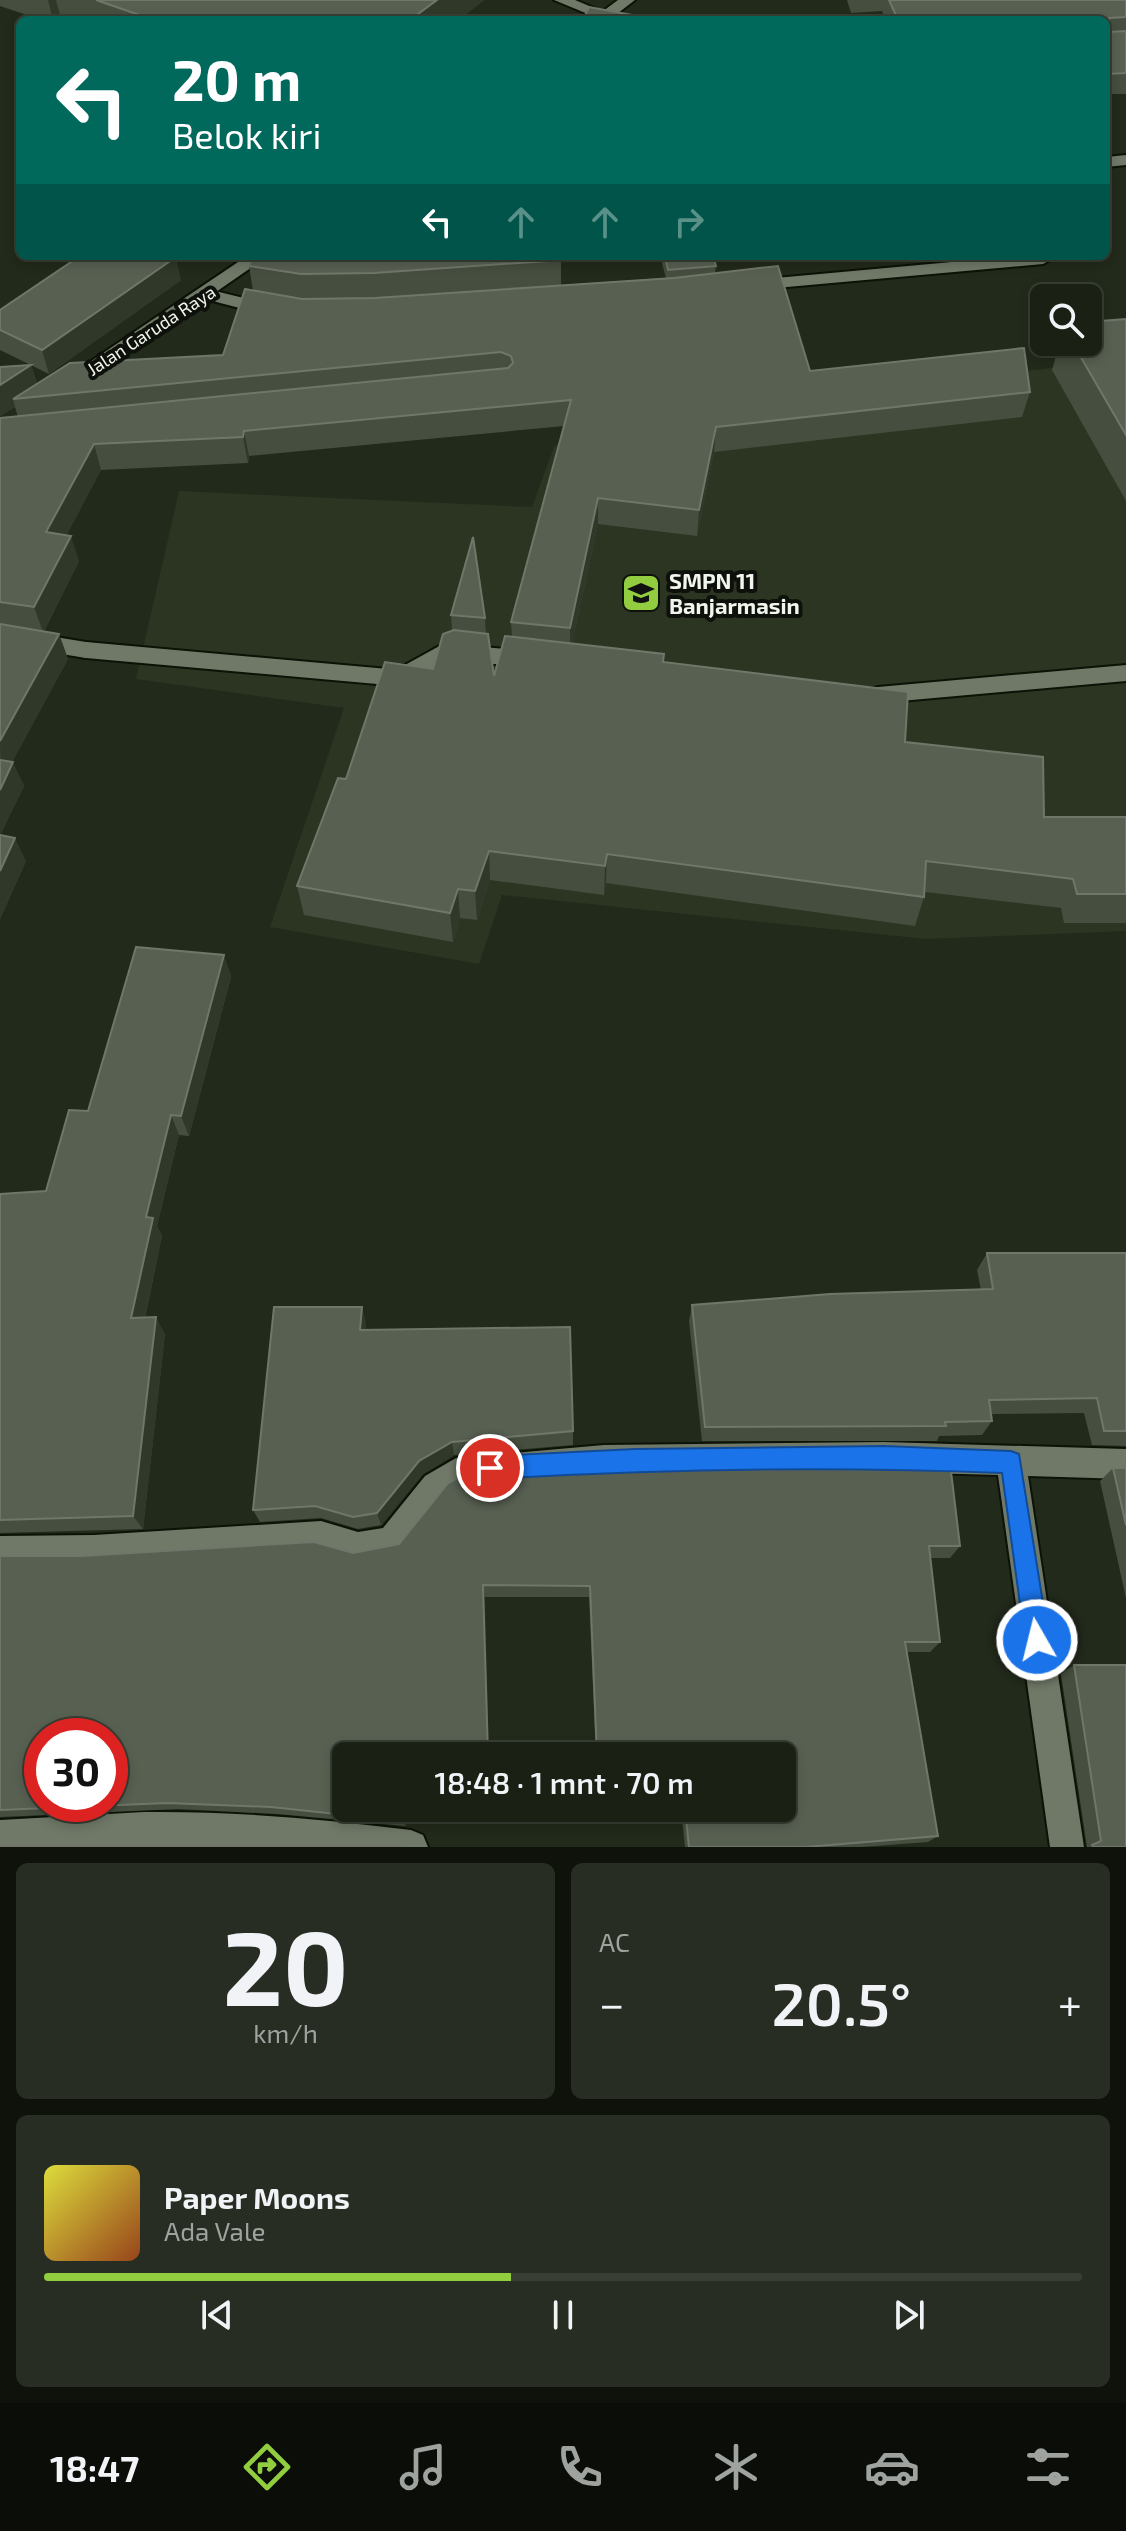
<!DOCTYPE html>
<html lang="id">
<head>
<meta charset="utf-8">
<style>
	body { margin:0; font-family:"Exo 2",sans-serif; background:#272d22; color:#f1f3f6; height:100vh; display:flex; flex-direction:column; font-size:30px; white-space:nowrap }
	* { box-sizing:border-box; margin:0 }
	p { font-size:26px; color:#9fa3a0 }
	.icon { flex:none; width:44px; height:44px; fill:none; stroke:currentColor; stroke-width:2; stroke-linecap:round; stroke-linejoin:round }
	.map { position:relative; height:1847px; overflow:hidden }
	.sheet { display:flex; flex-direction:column; gap:16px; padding:16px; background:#0e120b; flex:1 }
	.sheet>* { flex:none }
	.top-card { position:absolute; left:16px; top:16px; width:1094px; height:244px; border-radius:12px; box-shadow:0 4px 12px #0003,0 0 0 2px #383e34; background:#00695c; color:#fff; overflow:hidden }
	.controls { position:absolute; left:1030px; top:284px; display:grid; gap:16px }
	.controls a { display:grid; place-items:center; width:72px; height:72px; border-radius:12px; background:#1a2014; box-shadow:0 4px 12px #0003,0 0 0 2px #383e34; font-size:40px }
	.speed { position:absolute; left:24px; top:1718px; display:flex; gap:16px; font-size:40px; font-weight:700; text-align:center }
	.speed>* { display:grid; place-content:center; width:104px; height:104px; border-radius:50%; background:#1a2014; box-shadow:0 4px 12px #0003,0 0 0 2px #383e34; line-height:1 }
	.speed .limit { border:12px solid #d22; background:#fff; color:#111 }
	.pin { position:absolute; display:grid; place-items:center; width:68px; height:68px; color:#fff; margin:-34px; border:4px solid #fff; border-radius:50%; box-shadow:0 2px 8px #0007 }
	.me { position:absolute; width:88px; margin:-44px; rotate:352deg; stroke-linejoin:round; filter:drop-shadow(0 0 6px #0008) }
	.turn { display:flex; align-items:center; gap:28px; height:168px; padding:0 24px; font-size:36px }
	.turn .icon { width:104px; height:104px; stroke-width:2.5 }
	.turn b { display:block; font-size:56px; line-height:68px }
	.lanes { display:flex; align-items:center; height:76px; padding:0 24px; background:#0003; justify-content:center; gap:40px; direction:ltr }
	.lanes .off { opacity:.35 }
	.big { font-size:60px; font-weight:600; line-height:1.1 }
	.sheet .card { flex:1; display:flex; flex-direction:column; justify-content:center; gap:12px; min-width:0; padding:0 28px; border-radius:12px; background:#272d22 }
	.sheet .dial { align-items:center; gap:0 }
	.dial b { font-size:104px; line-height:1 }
	.song { display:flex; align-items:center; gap:24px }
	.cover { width:96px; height:96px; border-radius:12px; background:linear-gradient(135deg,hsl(60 70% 55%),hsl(20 70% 35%)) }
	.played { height:8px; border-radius:4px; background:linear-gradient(90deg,#91cd3f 45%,#383e34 45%) }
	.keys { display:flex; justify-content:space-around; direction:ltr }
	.heat { display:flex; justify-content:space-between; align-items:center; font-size:44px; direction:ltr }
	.sheet .tiles { flex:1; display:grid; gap:16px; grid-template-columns:1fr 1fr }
	.card:last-child { grid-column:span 2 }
	.trip { position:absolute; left:332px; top:1742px; width:464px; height:80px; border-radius:12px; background:#1a2014; box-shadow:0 4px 12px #0003,0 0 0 2px #383e34; font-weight:600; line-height:80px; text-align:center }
	.tabs { display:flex; height:128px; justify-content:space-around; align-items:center; background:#0a0d08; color:#9fa3a0 }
	.tabs .icon { width:56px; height:56px }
	.tabs .on { color:#91cd3f }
	.tabs b { font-size:36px; color:#f1f3f6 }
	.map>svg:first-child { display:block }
	.built { fill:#2b3521 }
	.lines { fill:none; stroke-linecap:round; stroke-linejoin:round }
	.lane-casing { stroke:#0c1206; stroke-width:4 }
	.street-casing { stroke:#0c1206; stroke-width:4 }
	.secondary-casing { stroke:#0c1206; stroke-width:4 }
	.lane { fill:#707968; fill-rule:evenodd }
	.street { fill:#707968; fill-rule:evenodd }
	.secondary { fill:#707968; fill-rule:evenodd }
	.wall { fill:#464e3f }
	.shaded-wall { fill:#303829 }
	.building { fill:#586052; stroke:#70776a; stroke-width:2; fill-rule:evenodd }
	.route { fill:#1a73e8; stroke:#114b97; stroke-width:2 }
	.labels { text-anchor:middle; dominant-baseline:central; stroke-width:8; stroke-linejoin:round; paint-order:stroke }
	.far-street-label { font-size:18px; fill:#f1f6ec; stroke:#0e110b }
	.poi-label { font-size:22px; font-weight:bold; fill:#f1f6ec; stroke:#0e110b; text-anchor:start }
</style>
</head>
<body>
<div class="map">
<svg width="1126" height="1847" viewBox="0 0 1126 1847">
	<rect width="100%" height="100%" fill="#222a1b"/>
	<path class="built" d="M 1126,359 L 1126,931 L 926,939 L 502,895 L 479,964 L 270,927 L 344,708 L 136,679 L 179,491 L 532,507 L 554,447 L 589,420 L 650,416 Z"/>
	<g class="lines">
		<defs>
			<path id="lane" d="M 86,642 L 388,669 L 405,665 L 443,644 L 531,651 L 539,653 L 542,659 L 539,665 L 531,667 L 446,660 L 419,678 L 388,685 L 86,658 L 78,656 L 75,650 L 78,644 Z
				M 1126,665 L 1126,681 L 878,703 L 870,701 L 867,695 L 870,689 L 878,687 Z"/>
			<path id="street" d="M 554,0 L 575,0 L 613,16 L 607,20 L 600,19 Z
				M 1126,155 L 1126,165 L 1106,167 L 1106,157 Z
				M 1018,256 L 1050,256 L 1052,259 L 1043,264 L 753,290 L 744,285 L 753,280 Z
				M 207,289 L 276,306 L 279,310 L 270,316 L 201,298 L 198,294 L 201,290 Z
				M 0,628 L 86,642 L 94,644 L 97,650 L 94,656 L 86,658 L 0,644 Z
				M 884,1442 L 1126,1449 L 1126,1479 L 1028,1476 L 1084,1847 L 1050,1847 L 998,1475 C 849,1471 697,1468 548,1479 C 523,1480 478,1478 457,1489 C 434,1501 418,1532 402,1553 L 358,1562 L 321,1551 L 94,1565 L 0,1566 L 0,1536 L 94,1535 L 321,1521 L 358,1532 L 383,1528 L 425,1476 L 456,1458 L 604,1445 Z
				M 144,1812 C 235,1811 322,1819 411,1830 L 423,1835 L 428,1847 L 0,1847 L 0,1820 Z"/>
			<path id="secondary" d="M 618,0 L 635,0 L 609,20 L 591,20 Z
				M 247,256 L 268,256 L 86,382 L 72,382 L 70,378 L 72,374 Z"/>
		</defs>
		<use href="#lane" class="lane-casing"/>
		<use href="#street" class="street-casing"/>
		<use href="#secondary" class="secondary-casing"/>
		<use href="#lane" class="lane"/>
		<use href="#street" class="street"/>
		<use href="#secondary" class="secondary"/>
	</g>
	<path class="wall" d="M 0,0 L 484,0 L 458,20 L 42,20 L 0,6 Z
		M 847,0 L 1126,0 L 1126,94 L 1106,94 L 1106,20 L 886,20 L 882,11 L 851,13 Z
		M 660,256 L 713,256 L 716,266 L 715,273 L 810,371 L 1030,392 L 1022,417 L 714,452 L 697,536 L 598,524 L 572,644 L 663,662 L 905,742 L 1044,817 L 1126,817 L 1126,923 L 1064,923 L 1061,908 L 925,892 L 924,897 L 915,926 L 606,883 L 604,895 L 490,880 L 477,920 L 460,918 L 453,942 L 304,915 L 297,886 L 346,779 L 433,669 L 452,631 L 451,615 L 485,618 L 486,634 L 494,676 L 512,637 L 511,622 L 564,426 L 249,456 L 248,463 L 101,470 L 66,535 L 79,561 L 44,631 L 59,634 L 68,659 L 12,762 L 24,786 L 0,835 L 26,861 L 0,919 L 0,418 L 18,417 L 15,407 L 0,416 L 0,367 L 31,365 L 37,384 L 223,355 L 253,291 L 249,266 L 561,260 L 561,285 L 666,278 Z
		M 181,280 L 49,374 L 0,350 L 0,310 Z
		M 1126,319 L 1126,501 L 1052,370 L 1060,342 L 1088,342 Z
		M 224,955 L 231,977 L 189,1136 L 179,1135 L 157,1226 L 162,1236 L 145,1318 L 165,1334 L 143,1529 L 0,1533 L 0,1194 L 46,1191 L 88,1111 Z
		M 987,1253 L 1126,1253 L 1126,1446 L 1092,1445 L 1084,1413 L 991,1414 L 992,1421 L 982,1435 L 939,1436 L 937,1441 L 702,1441 L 689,1321 L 692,1305 L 981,1290 L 977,1270 Z
		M 366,1323 L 365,1329 L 573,1431 L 573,1445 L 454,1455 L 423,1474 L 381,1525 L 358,1529 L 321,1518 L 260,1522 L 253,1510 Z
		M 1113,1468 L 1126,1468 L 1126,1598 L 1100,1481 Z
		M 960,1546 L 950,1558 L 930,1558 L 940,1642 L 930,1652 L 906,1652 L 938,1836 L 928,1842 L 862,1847 L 685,1847 L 681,1808 L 782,1808 L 782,1756 L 596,1756 L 589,1597 L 485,1597 L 346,1808 L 405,1808 L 406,1826 L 278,1814 L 178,1809 L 0,1817 L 0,1556 Z
		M 1074,1665 L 1126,1847 L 1086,1847 L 1087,1847 L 1061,1674 Z"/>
	<path class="shaded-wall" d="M 48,0 L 56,0 L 61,19 L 60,20 L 53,20 Z
		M 437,0 L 484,0 L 458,20 L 410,20 Z
		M 176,257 L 181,280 L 49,374 L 42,350 Z
		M 31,365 L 39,391 L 13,399 L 15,407 L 0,416 L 0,385 Z
		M 716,427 L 714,452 L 697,536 L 699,510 Z
		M 244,431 L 249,456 L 248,463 L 243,437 Z
		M 94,444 L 101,470 L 55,558 L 46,532 Z
		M 598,498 L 598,524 L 570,653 L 570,628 Z
		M 71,536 L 79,561 L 43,632 L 34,607 Z
		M 59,634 L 68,659 L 1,783 L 0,741 Z
		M 13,762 L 24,786 L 0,836 L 0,790 Z
		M 15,838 L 26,861 L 0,919 L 0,871 Z
		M 489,851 L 490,880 L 477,920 L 475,891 Z
		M 607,854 L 606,883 L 604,895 L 605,866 Z
		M 458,889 L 460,918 L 453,942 L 450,913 Z
		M 224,955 L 231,977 L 189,1136 L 181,1116 Z
		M 171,1115 L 179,1135 L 157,1226 L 162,1236 L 141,1335 L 131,1318 L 146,1217 Z
		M 362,1307 L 366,1323 L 364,1345 L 360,1330 Z
		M 156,1317 L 165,1334 L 143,1529 L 133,1516 Z
		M 452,1442 L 454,1455 L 423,1474 L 381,1525 L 377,1513 L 419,1461 Z
		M 483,1585 L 485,1597 L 489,1756 L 488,1756 Z
		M 401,1808 L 405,1808 L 406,1826 L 401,1821 Z"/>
	<path class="building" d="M 96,0 L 437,0 L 410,20 L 154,20 Z
		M 889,0 L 1126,0 L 1126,17 L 1109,18 L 1109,32 L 1126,31 L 1126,73 L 1106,74 L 1106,20 L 898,20 Z
		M 589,7 L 659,20 L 583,20 Z
		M 80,256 L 176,257 L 42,350 L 0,330 L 0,310 Z
		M 252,256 L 560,256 L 561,260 L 374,273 L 301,274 L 249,266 Z
		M 665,256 L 713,256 L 716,266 L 668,270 Z
		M 778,266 L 810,371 L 1024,348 L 1030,392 L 716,427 L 699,510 L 598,498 L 570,628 L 511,622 L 571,400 L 244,431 L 243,437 L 94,444 L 46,532 L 71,536 L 34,607 L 0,602 L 0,418 L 508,368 L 513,363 L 511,356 L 501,352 L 13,399 L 70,363 L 223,355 L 245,289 L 302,299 L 375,298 L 674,278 Z
		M 1126,319 L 1126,435 L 1072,342 L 1088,342 L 1088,322 Z
		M 31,365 L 0,385 L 0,367 Z
		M 473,537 L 485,618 L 451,615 Z
		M 0,624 L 59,634 L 0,741 Z
		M 454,630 L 488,634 L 494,676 L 505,636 L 664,654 L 663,662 L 908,692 L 905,742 L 1043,757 L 1044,817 L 1126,817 L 1126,894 L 1077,894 L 1073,879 L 926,861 L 924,897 L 607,854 L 605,866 L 489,851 L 475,891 L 458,889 L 450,913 L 297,886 L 338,778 L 346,779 L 385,662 L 433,669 L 443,634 Z
		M 0,760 L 13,762 L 0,790 Z
		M 0,835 L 15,838 L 0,871 Z
		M 136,947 L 224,955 L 181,1116 L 171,1115 L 146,1217 L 153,1218 L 131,1318 L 156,1317 L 133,1516 L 0,1520 L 0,1194 L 46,1191 L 69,1110 L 88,1111 Z
		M 987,1253 L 1126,1253 L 1126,1431 L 1104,1431 L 1097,1398 L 989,1400 L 992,1421 L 945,1422 L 946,1426 L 705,1427 L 692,1305 L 830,1294 L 993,1289 Z
		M 274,1307 L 362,1307 L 360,1330 L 570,1327 L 573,1431 L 452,1442 L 419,1461 L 377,1513 L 353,1517 L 315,1506 L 253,1510 Z
		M 720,1461 L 950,1463 L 960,1546 L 929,1546 L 940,1642 L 905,1642 L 938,1836 L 806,1847 L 689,1847 L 685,1808 L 782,1808 L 782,1756 L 597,1756 L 590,1586 L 483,1585 L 488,1756 L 346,1756 L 346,1808 L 401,1808 L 401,1821 L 271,1807 L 167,1803 L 0,1810 L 0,1556 L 82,1556 L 314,1542 L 353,1553 L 399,1544 L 448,1483 L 464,1475 L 487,1471 ZM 42,1736 L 110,1736 L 110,1804 L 42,1804 Z
		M 1113,1468 L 1126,1468 L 1126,1525 Z
		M 1074,1665 L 1126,1665 L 1126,1847 L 1093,1847 L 1092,1845 L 1101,1841 Z
		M 0,1845 L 402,1845 L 402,1847 L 0,1847 Z"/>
	<path class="route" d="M 884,1446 L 1011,1451 L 1019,1454 L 1049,1640 L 1045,1648 L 1037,1651 L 1029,1648 L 1025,1640 L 1002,1473 C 831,1466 661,1469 490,1479 L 483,1475 L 479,1468 L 483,1460 L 490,1456 L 635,1449 Z"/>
	<defs>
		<symbol id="school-square" viewBox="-11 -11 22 22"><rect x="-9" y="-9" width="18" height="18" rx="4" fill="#91cd3f" stroke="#0e110b"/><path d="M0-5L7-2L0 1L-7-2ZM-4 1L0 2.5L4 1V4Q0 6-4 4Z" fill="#111"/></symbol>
	</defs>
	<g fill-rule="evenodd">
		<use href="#school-square" x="619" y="571" width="44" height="44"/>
	</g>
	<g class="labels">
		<g class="far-street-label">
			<text transform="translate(151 330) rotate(-33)">Jalan Garuda Raya</text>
		</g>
		<g class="poi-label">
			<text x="669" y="580">SMPN 11<tspan x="669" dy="25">Banjarmasin</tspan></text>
		</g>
	</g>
</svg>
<div class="controls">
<a><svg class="icon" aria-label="search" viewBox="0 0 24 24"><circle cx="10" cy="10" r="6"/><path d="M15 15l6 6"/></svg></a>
</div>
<div class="speed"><div class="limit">30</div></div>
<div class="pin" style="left:490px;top:1468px;background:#d93025"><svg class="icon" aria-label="arrive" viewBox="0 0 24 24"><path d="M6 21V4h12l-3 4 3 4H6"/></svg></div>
<svg class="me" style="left:1037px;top:1640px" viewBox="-20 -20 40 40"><circle r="17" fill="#1a73e8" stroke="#fff" stroke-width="3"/><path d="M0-11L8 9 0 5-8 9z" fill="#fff"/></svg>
<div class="trip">18:48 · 1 mnt · 70 m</div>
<div class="top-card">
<div class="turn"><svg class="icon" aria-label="left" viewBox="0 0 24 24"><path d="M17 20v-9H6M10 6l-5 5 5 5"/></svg><div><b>20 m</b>Belok kiri</div></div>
<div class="lanes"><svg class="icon" aria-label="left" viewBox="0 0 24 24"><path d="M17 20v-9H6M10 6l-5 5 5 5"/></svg><svg class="icon off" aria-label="ahead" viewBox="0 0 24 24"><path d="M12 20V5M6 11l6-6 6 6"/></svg><svg class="icon off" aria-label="ahead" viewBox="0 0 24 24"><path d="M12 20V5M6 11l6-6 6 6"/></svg><svg class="icon off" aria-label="right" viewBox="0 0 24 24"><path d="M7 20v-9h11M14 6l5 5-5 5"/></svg></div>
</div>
</div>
<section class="sheet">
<div class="tiles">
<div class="card dial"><b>20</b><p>km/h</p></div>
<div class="card"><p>AC</p>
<div class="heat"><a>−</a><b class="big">20.5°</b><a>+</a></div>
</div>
<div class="card">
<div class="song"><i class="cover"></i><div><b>Paper Moons</b><p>Ada Vale</p></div></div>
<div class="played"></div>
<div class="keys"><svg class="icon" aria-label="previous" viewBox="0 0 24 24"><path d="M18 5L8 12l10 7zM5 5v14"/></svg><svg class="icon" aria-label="pause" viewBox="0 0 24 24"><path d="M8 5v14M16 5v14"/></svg><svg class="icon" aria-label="next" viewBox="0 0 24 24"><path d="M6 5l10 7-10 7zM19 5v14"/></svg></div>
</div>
</div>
</section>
<nav class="tabs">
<b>18:47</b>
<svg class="icon on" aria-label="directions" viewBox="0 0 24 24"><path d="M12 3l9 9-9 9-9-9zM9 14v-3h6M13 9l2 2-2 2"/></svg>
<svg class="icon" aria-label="music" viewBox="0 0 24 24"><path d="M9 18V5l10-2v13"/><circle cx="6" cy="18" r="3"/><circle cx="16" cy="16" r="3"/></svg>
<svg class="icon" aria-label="phone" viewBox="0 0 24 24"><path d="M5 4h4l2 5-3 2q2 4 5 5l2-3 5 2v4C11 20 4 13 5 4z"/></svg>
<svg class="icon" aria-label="climate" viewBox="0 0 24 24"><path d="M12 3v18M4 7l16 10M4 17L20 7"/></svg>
<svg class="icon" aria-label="car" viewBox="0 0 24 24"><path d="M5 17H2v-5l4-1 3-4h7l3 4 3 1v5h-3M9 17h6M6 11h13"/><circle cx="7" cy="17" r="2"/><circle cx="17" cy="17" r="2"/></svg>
<svg class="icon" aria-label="filters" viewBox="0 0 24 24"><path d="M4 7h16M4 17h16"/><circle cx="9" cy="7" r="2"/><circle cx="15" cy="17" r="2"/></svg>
</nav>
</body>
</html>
